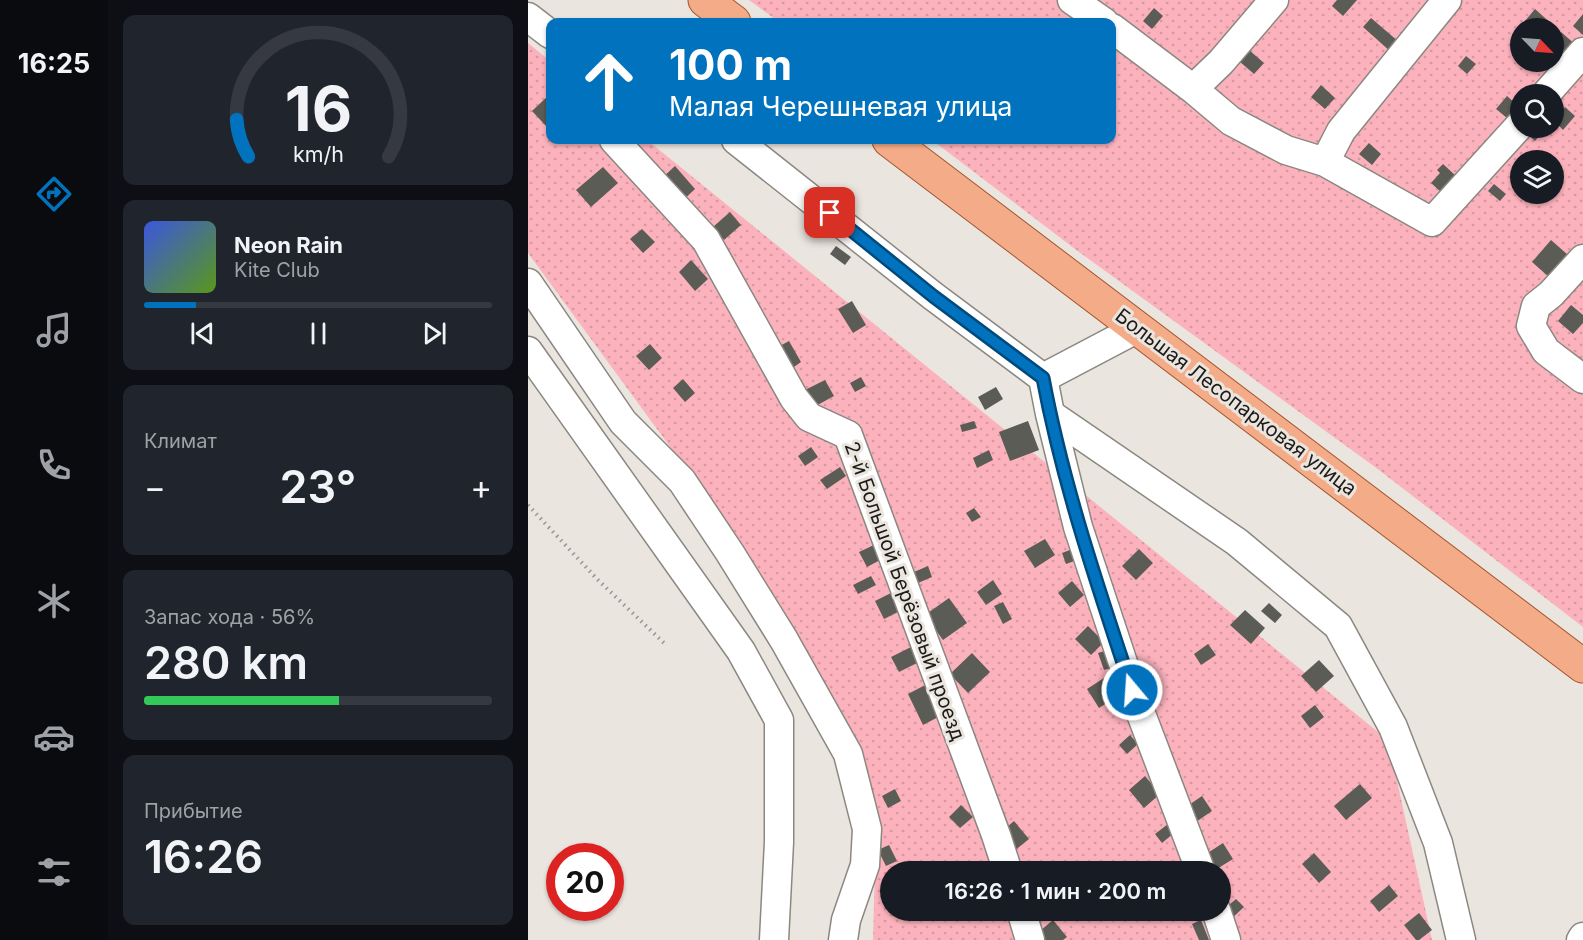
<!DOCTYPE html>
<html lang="ru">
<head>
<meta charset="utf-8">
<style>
	body { margin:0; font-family:Inter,sans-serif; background:#20242c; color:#f1f3f6; height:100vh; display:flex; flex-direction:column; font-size:22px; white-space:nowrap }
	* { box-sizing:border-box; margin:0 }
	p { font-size:20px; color:#9ea1a6 }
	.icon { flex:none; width:33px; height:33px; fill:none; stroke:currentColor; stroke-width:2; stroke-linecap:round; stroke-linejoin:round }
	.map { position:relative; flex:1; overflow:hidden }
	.panel { display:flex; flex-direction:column; gap:15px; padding:15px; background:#0d0f14; width:420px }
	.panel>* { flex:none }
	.hud { position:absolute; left:18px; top:18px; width:570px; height:126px; border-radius:12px; box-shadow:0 2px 4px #0004; background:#0172bd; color:#fff; overflow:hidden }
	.needle { width:39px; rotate:115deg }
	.tools { position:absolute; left:982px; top:18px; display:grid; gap:12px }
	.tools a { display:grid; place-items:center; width:54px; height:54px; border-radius:50%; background:#171b24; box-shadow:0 2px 4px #0004; font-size:30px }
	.speed { position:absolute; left:18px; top:843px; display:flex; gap:12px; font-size:30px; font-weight:700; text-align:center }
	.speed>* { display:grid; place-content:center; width:78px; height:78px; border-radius:50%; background:#171b24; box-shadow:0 2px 4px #0004; line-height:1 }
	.speed .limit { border:9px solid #d22; background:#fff; color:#111 }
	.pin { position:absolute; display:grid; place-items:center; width:51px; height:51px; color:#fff; margin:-26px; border-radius:12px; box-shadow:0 3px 9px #0006 }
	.me { position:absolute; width:66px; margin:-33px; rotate:342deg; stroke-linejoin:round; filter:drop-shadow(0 0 4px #0008) }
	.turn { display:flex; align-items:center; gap:21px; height:126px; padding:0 24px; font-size:27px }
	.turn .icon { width:78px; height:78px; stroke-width:2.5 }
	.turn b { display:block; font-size:42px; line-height:51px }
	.big { font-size:45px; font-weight:600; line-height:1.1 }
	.panel .tile { flex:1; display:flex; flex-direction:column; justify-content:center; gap:9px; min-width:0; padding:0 21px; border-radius:12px; background:#20242c }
	.panel .dial { align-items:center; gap:0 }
	.dial svg { height:156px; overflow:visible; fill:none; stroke:#363941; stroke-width:7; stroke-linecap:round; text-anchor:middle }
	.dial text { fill:#f1f3f6; stroke:none }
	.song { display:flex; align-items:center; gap:18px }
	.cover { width:72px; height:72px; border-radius:9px; background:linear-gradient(135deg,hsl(230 70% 55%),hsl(90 70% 35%)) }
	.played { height:6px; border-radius:3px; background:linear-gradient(90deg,#0172bd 15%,#363941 15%) }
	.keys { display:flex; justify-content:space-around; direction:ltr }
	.heat { display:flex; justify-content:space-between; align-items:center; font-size:33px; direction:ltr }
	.charge { height:9px; border-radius:4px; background:linear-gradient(90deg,#34c759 56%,#363941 0) }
	.trip { position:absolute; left:352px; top:861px; width:351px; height:60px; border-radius:30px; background:#171b24; box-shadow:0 2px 4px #0004; font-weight:600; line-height:60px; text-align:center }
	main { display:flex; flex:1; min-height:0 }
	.tabs { display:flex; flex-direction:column; width:108px; justify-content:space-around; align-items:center; background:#090b0e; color:#9ea1a6 }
	.tabs .icon { width:42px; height:42px }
	.tabs .current { color:#0172bd }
	.tabs b { font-size:27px; color:#f1f3f6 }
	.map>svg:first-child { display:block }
	.grass { fill:url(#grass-dots); fill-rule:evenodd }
	.building { fill:#5c5c56 }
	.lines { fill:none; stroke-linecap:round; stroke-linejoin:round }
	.minor-casing { stroke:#8b8781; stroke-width:31 }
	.major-casing { stroke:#a4552e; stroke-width:35 }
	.path { stroke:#999591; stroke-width:4; stroke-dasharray:1.5 4.5; stroke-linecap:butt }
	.minor { stroke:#fff; stroke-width:28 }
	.major { stroke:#f4ac88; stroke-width:33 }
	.route-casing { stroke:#014a7b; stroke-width:15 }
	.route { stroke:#0172bd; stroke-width:10 }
	.labels { text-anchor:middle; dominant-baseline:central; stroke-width:6; stroke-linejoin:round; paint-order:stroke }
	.street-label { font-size:20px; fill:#1d1b19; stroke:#eae5df }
</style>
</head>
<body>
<main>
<nav class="tabs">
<b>16:25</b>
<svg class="icon current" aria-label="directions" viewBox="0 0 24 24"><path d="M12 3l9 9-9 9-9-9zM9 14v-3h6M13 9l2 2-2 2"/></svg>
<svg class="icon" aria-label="music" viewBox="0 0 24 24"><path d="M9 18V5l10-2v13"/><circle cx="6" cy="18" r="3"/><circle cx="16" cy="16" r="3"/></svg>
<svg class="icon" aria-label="phone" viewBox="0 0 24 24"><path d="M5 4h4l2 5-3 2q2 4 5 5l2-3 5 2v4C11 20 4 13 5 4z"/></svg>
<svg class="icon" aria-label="climate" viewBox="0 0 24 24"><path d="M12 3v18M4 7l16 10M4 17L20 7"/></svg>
<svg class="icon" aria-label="car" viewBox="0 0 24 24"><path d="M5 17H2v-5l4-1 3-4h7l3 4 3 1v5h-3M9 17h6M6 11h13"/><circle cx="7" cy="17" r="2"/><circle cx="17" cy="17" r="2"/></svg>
<svg class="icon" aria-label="filters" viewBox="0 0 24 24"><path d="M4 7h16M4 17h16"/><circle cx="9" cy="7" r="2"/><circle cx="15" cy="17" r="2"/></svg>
</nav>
<section class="panel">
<div class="tile dial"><svg viewBox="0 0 100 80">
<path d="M14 69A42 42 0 1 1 86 69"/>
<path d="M14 69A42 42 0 0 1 8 50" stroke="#0172bd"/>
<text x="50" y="56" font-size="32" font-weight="700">16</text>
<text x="50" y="72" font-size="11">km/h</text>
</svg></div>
<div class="tile">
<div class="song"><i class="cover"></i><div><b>Neon Rain</b><p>Kite Club</p></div></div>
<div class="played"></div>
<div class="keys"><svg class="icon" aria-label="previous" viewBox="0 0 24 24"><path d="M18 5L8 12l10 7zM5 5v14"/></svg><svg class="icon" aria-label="pause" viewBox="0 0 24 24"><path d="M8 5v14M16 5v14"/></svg><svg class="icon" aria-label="next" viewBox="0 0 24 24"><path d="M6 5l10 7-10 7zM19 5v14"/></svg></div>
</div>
<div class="tile"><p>Климат</p>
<div class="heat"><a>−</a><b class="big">23°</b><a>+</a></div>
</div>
<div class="tile"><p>Запас хода · 56%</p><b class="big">280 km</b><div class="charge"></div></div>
<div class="tile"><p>Прибытие</p><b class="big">16:26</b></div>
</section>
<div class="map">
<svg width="1055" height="940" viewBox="0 0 1055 940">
	<defs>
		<pattern id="grass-dots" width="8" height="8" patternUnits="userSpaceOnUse" patternTransform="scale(1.5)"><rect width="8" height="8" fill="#fcb2bc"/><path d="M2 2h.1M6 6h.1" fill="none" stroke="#d898a1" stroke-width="1.8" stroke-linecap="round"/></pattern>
	</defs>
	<rect width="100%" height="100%" fill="#eae5df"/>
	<path class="grass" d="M 221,0 L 1055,0 L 1055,627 L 847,467 L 547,249 L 404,140 L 584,140 L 584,22 L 251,22 ZM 993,28 L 1026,28 L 1026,62 L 993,62 ZM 993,94 L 1026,94 L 1026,128 L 993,128 ZM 993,160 L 1026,160 L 1026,194 L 993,194 Z
		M 0,43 L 22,61 L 22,140 L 119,140 L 860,740 L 904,940 L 345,940 L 348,829 L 336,756 L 192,515 L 0,253 ZM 363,872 L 693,872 L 693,910 L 363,910 Z"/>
	<path class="building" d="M 809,0 L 829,0 L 815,16 L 804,6 Z
		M 626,8 L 635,16 L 624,29 L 615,21 Z
		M 1007,9 L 1026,26 L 1023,28 L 1005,28 L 997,21 Z
		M 1055,14 L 1055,35 L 1045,26 Z
		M 843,18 L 871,42 L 863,52 L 835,27 Z
		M 1033,32 L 1048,45 L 1040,54 L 1026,42 Z
		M 721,50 L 736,63 L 726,74 L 711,61 Z
		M 938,56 L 948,64 L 939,74 L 930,66 Z
		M 793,85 L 807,98 L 797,109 L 783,97 Z
		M 20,96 L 22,99 L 22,124 L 19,127 L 4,111 Z
		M 979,96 L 990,106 L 979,118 L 968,109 Z
		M 1037,107 L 1047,116 L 1035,130 L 1026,120 Z
		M 997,128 L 1016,128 L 1017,129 L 1007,141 L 995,130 Z
		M 841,143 L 853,154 L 844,165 L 831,154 Z
		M 915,164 L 928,176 L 913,192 L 903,183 L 912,173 L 909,170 Z
		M 147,166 L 167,189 L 152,203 L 132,180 Z
		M 75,167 L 90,183 L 63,207 L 48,190 Z
		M 966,184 L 978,194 L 972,201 L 960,191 Z
		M 202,212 L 213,225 L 196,240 L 185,227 Z
		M 114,229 L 127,242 L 115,253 L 102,239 Z
		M 1023,240 L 1040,255 L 1021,277 L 1004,262 Z
		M 308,246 L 323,257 L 317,265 L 302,254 Z
		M 163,260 L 180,279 L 167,291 L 151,272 Z
		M 324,301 L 338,325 L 325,333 L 310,309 Z
		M 1043,305 L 1055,315 L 1055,323 L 1045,334 L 1030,321 Z
		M 261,341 L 273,362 L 263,369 L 250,347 Z
		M 122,344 L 134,358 L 121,370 L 108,356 Z
		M 333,377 L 338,386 L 327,392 L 322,383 Z
		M 155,379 L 167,393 L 157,402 L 145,388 Z
		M 297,380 L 306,396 L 284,408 L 275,391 Z
		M 468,387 L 475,399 L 457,410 L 450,397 Z
		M 446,421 L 449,428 L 434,432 L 432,425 Z
		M 500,421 L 511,450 L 482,461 L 471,432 Z
		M 283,447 L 290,457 L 277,466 L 270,456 Z
		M 461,450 L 465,460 L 449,468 L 445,458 Z
		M 312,467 L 318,476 L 299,489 L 292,480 Z
		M 446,508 L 453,517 L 444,522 L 438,513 Z
		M 517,539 L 527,555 L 507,568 L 496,551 Z
		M 348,544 L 356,558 L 339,567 L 331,552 Z
		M 547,548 L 552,559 L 538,564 L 534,553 Z
		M 611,549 L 625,563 L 608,580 L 594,566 Z
		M 400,566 L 404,577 L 390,583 L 386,572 Z
		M 343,576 L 348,585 L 330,594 L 325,585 Z
		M 465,580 L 474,594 L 458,605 L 449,592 Z
		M 544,581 L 556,595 L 542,607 L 530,593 Z
		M 367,591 L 376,609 L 356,619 L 347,601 Z
		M 421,598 L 439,623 L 415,640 L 397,615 Z
		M 475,602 L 484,619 L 475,624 L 466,606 Z
		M 741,603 L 754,615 L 747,623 L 733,611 Z
		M 717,610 L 737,628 L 723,644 L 702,625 Z
		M 560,626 L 576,642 L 563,655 L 547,639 Z
		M 680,644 L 688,655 L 673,665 L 666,654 Z
		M 385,646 L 393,661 L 371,672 L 363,657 Z
		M 586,648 L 592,665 L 576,670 L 570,653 Z
		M 444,653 L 462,672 L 440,693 L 422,674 Z
		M 791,660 L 806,676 L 788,692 L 773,676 Z
		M 576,678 L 588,697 L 571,708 L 559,689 Z
		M 401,683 L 416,714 L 395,725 L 380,694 Z
		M 787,705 L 796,717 L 782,728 L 773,716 Z
		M 602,735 L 610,744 L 599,754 L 591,745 Z
		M 617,776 L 632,794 L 616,808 L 601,790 Z
		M 832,784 L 844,798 L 818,820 L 806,806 Z
		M 367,789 L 373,801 L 360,808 L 354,796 Z
		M 674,796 L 684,811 L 665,824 L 655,809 Z
		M 433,805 L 445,817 L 432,828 L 421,817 Z
		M 486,821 L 501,839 L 486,851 L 472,833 Z
		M 640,824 L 646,833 L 634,843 L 627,834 Z
		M 695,843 L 705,859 L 684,872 L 675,856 Z
		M 361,845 L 369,861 L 358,866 L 350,850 Z
		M 786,853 L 803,872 L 791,883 L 774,864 Z
		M 401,861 L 407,869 L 403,872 L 387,872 L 387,870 Z
		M 861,885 L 870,896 L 851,912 L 842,901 Z
		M 708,899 L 716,907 L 702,920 L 694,911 Z
		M 891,913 L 904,930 L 891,940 L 888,940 L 876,925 Z
		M 525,920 L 539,937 L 535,940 L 510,940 L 506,936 Z
		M 673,920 L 681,940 L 671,940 L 664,924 Z"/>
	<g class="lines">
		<defs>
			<path id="minor" d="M 544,0 L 576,22
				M 0,17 L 22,34
				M 584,28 L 665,89 L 703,121 L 758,150 L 797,162 L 904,222 L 993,124
				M 665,89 L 693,62 L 746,0
				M 1018,94 L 1055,52
				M 86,140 L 178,240 L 266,398 L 281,417 L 320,435 L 468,835 L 480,872
				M 208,140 L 405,296 L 515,378 L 522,414 L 709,542 L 810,626 L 865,727 L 910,843 L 933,940
				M 797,162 L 813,131 L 919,0
				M 1055,259 L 1023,294 L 1008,306 L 1003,326 L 1018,351 L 1055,379
				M 0,283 L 95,422 L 154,481 L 202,553 L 256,640 L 320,754 L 339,829 L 337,865 L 318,920 L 315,940
				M 0,351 L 213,651 L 251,720 L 251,842 L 246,940
				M 515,378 L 610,328
				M 522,414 L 550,527 L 604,690 L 673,872
				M 493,910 L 502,940
				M 688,910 L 698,940
				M 1053,940 L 1055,937"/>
			<path id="major" d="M 177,0 L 206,22
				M 361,140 L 1055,666"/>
		</defs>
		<use href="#minor" class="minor-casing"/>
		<use href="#major" class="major-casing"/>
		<path class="path" d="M 0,505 L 70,580 L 136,643"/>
		<use href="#minor" class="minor"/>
		<use href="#major" class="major"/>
	</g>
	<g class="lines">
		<defs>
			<path id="route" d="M 302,213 L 405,296 L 515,378 C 535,485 570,587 604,690"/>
		</defs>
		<use href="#route" class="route-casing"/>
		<use href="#route" class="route"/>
	</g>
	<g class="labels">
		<g class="street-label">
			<text transform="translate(708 402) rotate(37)">Большая Лесопарковая улица</text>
			<text transform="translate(377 591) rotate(70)">2-й Большой Берёзовый проезд</text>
		</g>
	</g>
</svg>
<div class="tools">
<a><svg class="needle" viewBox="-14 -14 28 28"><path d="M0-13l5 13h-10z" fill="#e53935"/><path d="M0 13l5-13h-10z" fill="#9ea1a6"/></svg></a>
<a><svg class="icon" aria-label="search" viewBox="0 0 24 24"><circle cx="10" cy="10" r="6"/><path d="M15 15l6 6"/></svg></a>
<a><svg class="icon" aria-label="layers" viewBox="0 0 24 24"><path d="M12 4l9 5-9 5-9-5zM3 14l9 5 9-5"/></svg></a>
</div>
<div class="speed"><div class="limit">20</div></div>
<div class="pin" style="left:302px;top:213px;background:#d93025"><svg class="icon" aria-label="arrive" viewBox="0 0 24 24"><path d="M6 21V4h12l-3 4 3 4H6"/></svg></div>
<svg class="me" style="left:604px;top:690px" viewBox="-20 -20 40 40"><circle r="17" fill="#0172bd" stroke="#fff" stroke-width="3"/><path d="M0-11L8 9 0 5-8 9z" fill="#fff"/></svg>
<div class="trip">16:26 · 1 мин · 200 m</div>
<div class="hud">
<div class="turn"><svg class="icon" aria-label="ahead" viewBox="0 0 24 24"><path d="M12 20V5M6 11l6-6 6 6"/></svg><div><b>100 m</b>Малая Черешневая улица</div></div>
</div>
</div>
</main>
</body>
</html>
